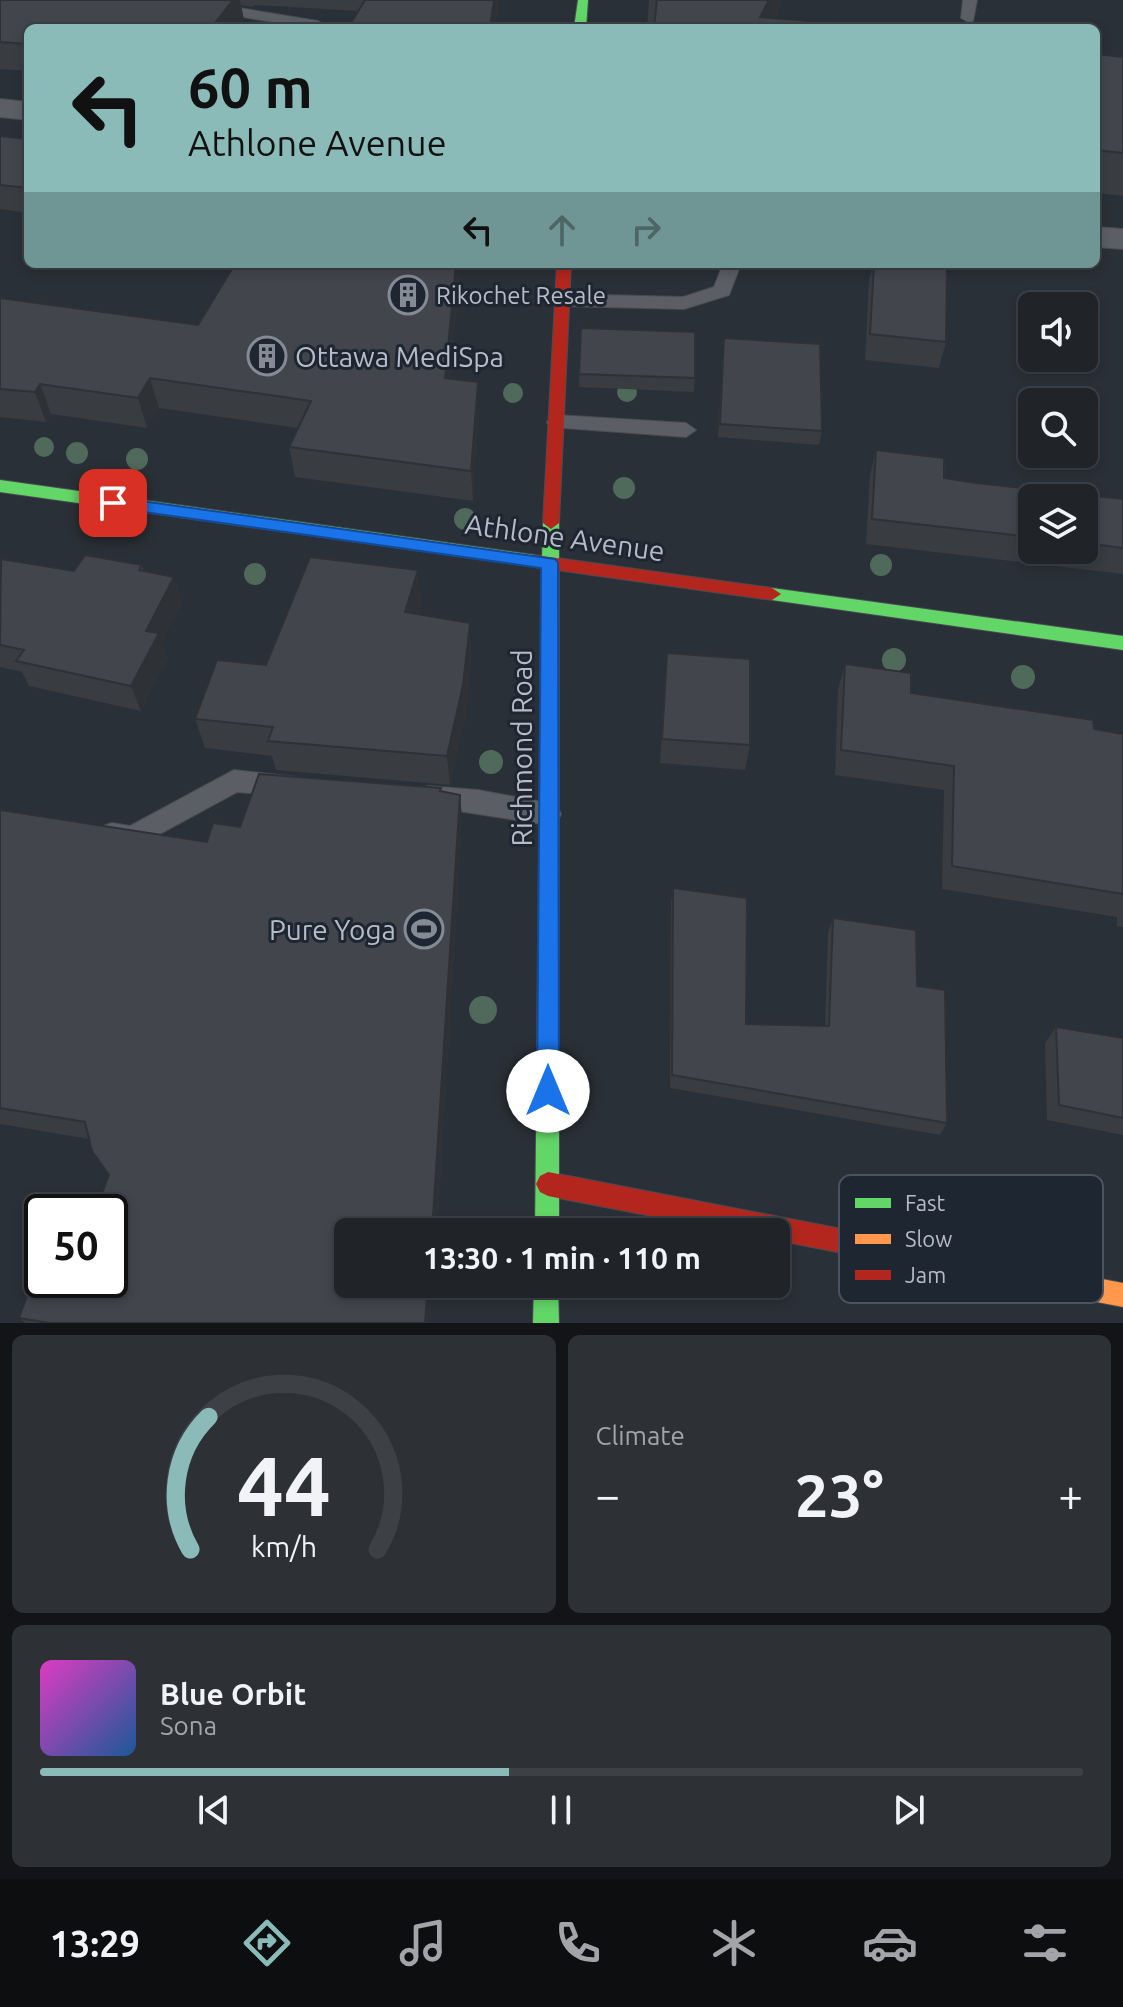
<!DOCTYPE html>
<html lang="en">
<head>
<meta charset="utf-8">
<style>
	body { margin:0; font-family:Ubuntu,sans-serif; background:#2d3035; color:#f1f3f6; height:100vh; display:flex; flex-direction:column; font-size:30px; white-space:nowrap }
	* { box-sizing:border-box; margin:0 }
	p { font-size:26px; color:#a2a4a8 }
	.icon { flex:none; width:44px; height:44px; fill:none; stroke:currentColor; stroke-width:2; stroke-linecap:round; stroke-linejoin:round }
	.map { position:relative; height:1323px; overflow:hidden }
	.side { display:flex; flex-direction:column; gap:12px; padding:12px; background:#121417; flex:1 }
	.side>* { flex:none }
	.guide { position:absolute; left:24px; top:24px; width:1076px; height:244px; border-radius:12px; box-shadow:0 4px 12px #0003,0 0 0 2px #3d4146; background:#8bbbb9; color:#111; overflow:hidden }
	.controls { position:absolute; left:1018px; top:292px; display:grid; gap:16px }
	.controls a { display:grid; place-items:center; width:80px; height:80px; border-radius:12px; background:#202429; box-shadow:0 4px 12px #0003,0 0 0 2px #3d4146; font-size:40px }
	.speed { position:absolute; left:24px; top:1194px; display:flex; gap:16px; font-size:40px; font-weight:700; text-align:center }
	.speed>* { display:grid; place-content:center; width:104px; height:104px; border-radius:50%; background:#202429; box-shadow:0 4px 12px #0003,0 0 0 2px #3d4146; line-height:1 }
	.speed .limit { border:4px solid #111; border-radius:12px; background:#fff; color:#111 }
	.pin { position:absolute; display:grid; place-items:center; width:68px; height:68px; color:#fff; margin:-34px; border-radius:16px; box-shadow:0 4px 12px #0006 }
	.me { position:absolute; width:88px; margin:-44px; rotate:0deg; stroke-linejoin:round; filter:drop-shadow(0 0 6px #0008) }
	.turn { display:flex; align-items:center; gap:28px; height:168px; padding:0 32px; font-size:36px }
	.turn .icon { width:104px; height:104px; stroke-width:2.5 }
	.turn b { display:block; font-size:56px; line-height:68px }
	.lanes { display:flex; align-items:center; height:76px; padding:0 32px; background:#0003; justify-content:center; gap:40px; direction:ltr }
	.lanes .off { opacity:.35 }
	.big { font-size:60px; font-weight:600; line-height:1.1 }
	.side .tile { flex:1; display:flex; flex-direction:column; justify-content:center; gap:12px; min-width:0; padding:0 28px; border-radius:12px; background:#2d3035 }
	.side .dial { align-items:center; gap:0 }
	.dial svg { height:208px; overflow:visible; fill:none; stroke:#3d4146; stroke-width:7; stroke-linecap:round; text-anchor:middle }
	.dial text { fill:#f1f3f6; stroke:none }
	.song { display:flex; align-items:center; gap:24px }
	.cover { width:96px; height:96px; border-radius:12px; background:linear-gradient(135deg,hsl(310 70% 55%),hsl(210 70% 35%)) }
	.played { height:8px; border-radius:4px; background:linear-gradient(90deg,#8bbbb9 45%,#3d4146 45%) }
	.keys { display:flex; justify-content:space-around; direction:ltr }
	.heat { display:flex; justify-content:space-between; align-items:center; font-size:44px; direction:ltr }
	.side .tiles { flex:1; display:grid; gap:12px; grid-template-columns:1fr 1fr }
	.tile:last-child { grid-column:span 2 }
	.trip { position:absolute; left:334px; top:1218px; width:456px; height:80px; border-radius:12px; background:#202429; box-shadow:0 4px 12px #0003,0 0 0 2px #3d4146; font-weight:600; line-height:80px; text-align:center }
	.dock { display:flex; height:128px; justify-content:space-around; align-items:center; background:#0d0e10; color:#a2a4a8 }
	.dock .icon { width:56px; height:56px }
	.dock .current { color:#8bbbb9 }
	.dock b { font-size:36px; color:#f1f3f6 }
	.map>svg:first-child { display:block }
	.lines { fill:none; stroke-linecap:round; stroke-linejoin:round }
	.lane-casing { stroke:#484c52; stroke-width:2 }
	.street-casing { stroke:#484c52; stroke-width:2 }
	.fast-casing { stroke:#484c52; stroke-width:2 }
	.slow-casing { stroke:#484c52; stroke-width:2 }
	.jam-casing { stroke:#484c52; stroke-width:2 }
	.lane { fill:#5b5e65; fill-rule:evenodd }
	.street { fill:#5b5e65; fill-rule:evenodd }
	.fast { fill:#63d668; fill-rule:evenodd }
	.slow { fill:#ff974d; fill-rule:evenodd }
	.jam { fill:#b3261e; fill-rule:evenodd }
	.tree { fill:#4f695b }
	.wall { fill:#393c41; fill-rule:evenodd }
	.shaded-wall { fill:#2e3135 }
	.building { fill:#42464c; stroke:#2e3135; stroke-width:2 }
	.route { fill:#1a73e8; stroke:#114b97; stroke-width:2 }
	.labels { text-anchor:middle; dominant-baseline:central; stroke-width:6; stroke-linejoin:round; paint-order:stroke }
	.far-poi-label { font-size:24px; fill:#b5bcc8; stroke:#1e2632; text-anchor:start }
	.poi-label { font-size:28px; fill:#b5bcc8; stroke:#1e2632; text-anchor:start }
	.street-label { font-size:28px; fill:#b5bcc8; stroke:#1e2632 }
	.key { fill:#1e2632; stroke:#4b535f; stroke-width:2 }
	.key-label { font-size:22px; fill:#b5bcc8 }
</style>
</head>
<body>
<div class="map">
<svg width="1123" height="1323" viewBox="0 0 1123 1323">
	<rect width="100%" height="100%" fill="#2a3037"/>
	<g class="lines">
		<defs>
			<path id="lane" d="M 157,0 L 191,0 L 318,21 L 325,25 L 324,28 L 309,28 L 164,4 Z
				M 963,0 L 977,0 L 973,21 L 968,22 L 961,18 Z
				M 723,264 L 741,264 L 729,295 L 684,309 L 562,306 L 553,300 L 562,294 L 683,297 L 714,287 Z
				M 557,415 L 686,423 L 696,430 L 686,437 L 550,427 L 547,422 Z
				M 234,770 L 297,777 L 301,785 L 297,793 L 288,796 L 237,792 L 132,849 L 103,842 L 99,834 L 103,826 L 112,823 L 130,826 Z
				M 428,786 L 478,790 L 548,803 L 557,806 L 561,814 L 557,822 L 548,825 L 419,805 L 415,797 L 419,789 Z"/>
			<path id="street" d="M 0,99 L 28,102 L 28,120 L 0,117 Z
				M 1096,227 L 1123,229 L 1123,249 L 1096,247 Z"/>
			<path id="fast" d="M 578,0 L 588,0 L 586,28 L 574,28 Z
				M 0,480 L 535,555 L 542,559 L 543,523 L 551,517 L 557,519 L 559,523 L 559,1232 L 535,1232 L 542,563 L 535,567 L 0,492 Z
				M 772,588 L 1123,636 L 1123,650 L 772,600 L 763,594 Z
				M 534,1284 L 558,1284 L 559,1323 L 533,1323 Z"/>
			<path id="slow" d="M 924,1245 L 1123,1283 L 1123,1307 L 924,1269 L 915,1266 L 912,1257 L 915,1248 Z"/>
			<path id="jam" d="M 557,264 L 571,264 L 559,523 L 551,529 L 543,523 Z
				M 535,555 L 772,588 L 781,594 L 772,600 L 535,567 L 527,561 Z
				M 548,1172 L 924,1245 L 933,1248 L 936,1257 L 933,1266 L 924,1269 L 776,1240 L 776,1232 L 734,1232 L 548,1196 L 540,1192 L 536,1184 L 540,1176 Z"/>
		</defs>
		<use href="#lane" class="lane-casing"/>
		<use href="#street" class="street-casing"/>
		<use href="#fast" class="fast-casing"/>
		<use href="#slow" class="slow-casing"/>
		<use href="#jam" class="jam-casing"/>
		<use href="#lane" class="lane"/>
		<use href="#street" class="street"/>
		<use href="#fast" class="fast"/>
		<use href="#slow" class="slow"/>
		<use href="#jam" class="jam"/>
	</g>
	<g class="tree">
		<circle cx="627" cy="392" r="10"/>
		<circle cx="513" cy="393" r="10"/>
		<circle cx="44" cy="447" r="10"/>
		<circle cx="77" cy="453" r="11"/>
		<circle cx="137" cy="459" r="11"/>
		<circle cx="624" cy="488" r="11"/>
		<circle cx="465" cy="519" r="11"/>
		<circle cx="881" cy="565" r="11"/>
		<circle cx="255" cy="574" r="11"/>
		<circle cx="894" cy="660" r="12"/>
		<circle cx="1023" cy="677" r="12"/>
		<circle cx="491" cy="762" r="12"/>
		<circle cx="483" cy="1010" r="14"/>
	</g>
	<path class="wall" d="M 0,0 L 500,0 L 358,11 L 255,5 L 253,7 L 241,5 L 244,20 L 238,28 L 28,28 L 28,71 L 0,69 Z
		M 649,0 L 783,0 L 775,18 L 848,28 L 647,28 Z
		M 1096,54 L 1123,57 L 1123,196 L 1096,193 Z
		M 0,136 L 28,139 L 28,213 L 0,209 Z
		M 235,264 L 461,264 L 450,379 L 479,412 L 473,501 L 295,477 L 289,447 L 298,428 L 159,408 L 147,428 L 51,414 L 46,422 L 0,417 L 0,298 L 198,325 Z
		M 873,264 L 947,264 L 946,342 L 939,368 L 865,360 L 869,281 Z
		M 581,328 L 695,378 L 694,392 L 579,387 Z
		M 724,338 L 822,431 L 819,445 L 718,437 Z
		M 876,450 L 944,478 L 976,483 L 1123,499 L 1123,574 L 866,544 L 870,475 ZM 1032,498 L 1084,498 L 1084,550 L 1032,550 Z
		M 0,560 L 74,571 L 142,565 L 144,571 L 174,577 L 182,602 L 162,641 L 168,658 L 141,711 L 29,686 L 22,672 L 0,667 Z
		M 422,601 L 418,614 L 472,653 L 466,715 L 450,785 L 276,770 L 272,756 L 205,748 L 195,719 L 266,665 Z
		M 667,653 L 750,745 L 745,770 L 660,763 Z
		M 845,664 L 911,693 L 1123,734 L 1123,927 L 1117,926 L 1117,917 L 942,889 L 944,790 L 835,775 L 838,689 Z
		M 441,791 L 462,818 L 437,1232 L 348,1232 L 348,1284 L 433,1284 L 430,1323 L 25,1323 L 19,1318 L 110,1280 L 109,1175 L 89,1139 L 0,1124 L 0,810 L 207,842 L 240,827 Z
		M 673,888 L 746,1024 L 825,1025 L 828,933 L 833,918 L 917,986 L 947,1123 L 940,1135 L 670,1088 L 671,903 Z
		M 1056,1027 L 1123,1038 L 1123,1135 L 1047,1120 L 1045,1043 Z"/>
	<path class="shaded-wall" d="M 233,0 L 240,0 L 244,20 L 238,28 L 211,28 Z
		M 494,0 L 500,0 L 495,28 L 490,28 Z
		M 769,0 L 783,0 L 770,28 L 760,17 Z
		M 456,264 L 461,264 L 448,408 L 445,378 Z
		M 150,378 L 159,408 L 147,428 L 138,398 Z
		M 478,382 L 479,412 L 473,501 L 471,471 Z
		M 40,384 L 51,414 L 46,422 L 35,392 Z
		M 418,570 L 422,601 L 409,642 L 405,612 Z
		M 174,577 L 182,602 L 162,641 L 168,658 L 141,711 L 131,686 L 146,631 Z
		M 470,623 L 472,653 L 466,715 L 450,785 L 447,756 Z
		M 460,795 L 462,818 L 437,1232 L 432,1232 Z
		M 428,1284 L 433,1284 L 430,1323 L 425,1323 Z"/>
	<path class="building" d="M 0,0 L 233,0 L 211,28 L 28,28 L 28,44 L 0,42 Z
		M 365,0 L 494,0 L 490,28 L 348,28 Z
		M 657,0 L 769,0 L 760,17 L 848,24 L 848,28 L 654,28 Z
		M 1096,54 L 1123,57 L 1123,153 L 1096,150 Z
		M 0,136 L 28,139 L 28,188 L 0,185 Z
		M 235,264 L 456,264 L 445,378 L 478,382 L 471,471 L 289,447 L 311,401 L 150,378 L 138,398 L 40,384 L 35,392 L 0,389 L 0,298 L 198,325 Z
		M 874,264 L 947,264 L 946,342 L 870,334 Z
		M 581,328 L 695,332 L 695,378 L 579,374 Z
		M 724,338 L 820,344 L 822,431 L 720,424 Z
		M 876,450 L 944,458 L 944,478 L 976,483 L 1123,499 L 1123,548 L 1084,543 L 1084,498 L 1032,498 L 1032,537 L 872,519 Z
		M 85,555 L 142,565 L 139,570 L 174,577 L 146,631 L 159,633 L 131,686 L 16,661 L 24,650 L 0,645 L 1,559 L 74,571 Z
		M 310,557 L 418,570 L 405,612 L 470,623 L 463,685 L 447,756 L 268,741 L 273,727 L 195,719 L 217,660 L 266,665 Z
		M 667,653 L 750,659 L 750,745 L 662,739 Z
		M 845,664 L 911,673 L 911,693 L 1093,720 L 1094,729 L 1123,734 L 1123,894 L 952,866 L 954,766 L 841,750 Z
		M 259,774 L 441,788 L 440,791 L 460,795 L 432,1232 L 348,1232 L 348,1284 L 428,1284 L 425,1323 L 49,1323 L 19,1318 L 42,1255 L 42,1280 L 110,1280 L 110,1212 L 95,1212 L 109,1175 L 92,1151 L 85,1122 L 0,1108 L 0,810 L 207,842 L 213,823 L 240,827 Z
		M 673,888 L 747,898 L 746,1024 L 829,1026 L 833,918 L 916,930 L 917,986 L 945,990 L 947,1123 L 672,1075 Z
		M 1056,1027 L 1123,1038 L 1123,1118 L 1059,1105 Z"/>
	<path class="route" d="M 113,497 L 555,559 L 558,563 L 559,1091 L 556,1099 L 548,1103 L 540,1099 L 537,1091 L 541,568 L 108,507 L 105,503 Z"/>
	<defs>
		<symbol id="building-ring" viewBox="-11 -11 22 22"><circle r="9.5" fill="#1e2632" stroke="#848b95" stroke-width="1.5"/><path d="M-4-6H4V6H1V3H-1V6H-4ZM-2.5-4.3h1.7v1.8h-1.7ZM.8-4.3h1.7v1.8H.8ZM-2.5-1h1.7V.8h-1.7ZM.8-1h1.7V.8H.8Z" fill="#848b95"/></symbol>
		<symbol id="stadium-ring" viewBox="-11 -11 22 22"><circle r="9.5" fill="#1e2632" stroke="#848b95" stroke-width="1.5"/><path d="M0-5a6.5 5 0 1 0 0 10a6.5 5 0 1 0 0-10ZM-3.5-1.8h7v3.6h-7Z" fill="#848b95"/></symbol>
	</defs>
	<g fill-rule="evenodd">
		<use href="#building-ring" x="386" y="273" width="44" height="44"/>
		<use href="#building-ring" x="245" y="334" width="44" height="44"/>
		<use href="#stadium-ring" x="402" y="907" width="44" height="44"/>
	</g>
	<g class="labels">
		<g class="far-poi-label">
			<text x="436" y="295">Rikochet Resale</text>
		</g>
		<g class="poi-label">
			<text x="295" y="356">Ottawa MediSpa</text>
			<text x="396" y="929" text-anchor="end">Pure Yoga</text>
		</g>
		<g class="street-label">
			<text transform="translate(565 537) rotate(8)">Athlone Avenue</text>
			<text transform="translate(521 748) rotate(-90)">Richmond Road</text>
		</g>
	</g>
	<rect x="839" y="1175" width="264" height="128" rx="12" class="key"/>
	<rect x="855" y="1198" width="36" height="10" fill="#63d668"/>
	<rect x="855" y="1234" width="36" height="10" fill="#ff974d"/>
	<rect x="855" y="1270" width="36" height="10" fill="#b3261e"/>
	<g class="key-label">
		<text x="905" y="1211">Fast</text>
		<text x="905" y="1247">Slow</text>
		<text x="905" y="1283">Jam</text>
	</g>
</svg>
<div class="controls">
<a><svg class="icon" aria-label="sound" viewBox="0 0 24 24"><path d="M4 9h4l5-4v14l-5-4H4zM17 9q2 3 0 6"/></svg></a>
<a><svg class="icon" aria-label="search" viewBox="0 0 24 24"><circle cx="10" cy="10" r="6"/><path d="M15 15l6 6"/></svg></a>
<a><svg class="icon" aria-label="layers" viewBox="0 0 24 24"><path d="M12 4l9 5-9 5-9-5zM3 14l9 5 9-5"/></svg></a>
</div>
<div class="speed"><div class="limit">50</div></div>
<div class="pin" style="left:113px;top:503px;background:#d93025"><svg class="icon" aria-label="arrive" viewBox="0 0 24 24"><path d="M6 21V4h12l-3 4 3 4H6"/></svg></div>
<svg class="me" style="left:548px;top:1091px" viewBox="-20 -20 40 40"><circle r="19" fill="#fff"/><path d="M0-13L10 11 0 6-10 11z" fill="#1a73e8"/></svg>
<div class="trip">13:30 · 1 min · 110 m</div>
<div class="guide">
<div class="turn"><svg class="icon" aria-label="left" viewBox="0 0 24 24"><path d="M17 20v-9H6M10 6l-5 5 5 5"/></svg><div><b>60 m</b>Athlone Avenue</div></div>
<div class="lanes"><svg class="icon" aria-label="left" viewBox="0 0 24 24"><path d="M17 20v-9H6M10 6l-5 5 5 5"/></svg><svg class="icon off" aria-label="ahead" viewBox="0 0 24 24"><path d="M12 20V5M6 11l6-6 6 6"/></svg><svg class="icon off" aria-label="right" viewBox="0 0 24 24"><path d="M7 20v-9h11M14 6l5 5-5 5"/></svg></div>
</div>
</div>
<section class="side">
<div class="tiles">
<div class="tile dial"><svg viewBox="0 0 100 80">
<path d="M14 69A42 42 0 1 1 86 69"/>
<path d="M14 69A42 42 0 0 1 21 18" stroke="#8bbbb9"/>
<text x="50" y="56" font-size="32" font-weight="700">44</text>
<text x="50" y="72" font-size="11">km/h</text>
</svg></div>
<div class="tile"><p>Climate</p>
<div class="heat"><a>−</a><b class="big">23°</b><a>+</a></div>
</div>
<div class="tile">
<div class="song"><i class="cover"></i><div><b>Blue Orbit</b><p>Sona</p></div></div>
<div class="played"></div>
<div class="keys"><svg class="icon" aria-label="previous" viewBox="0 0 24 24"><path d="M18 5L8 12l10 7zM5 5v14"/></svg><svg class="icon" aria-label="pause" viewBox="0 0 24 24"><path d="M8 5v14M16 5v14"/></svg><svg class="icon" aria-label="next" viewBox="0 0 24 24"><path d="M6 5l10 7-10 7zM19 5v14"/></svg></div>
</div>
</div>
</section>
<nav class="dock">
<b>13:29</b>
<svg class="icon current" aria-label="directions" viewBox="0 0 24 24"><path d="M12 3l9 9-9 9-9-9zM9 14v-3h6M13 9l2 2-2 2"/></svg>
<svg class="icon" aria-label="music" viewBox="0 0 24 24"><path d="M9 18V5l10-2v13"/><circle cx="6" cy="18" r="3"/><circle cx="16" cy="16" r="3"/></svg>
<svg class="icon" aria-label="phone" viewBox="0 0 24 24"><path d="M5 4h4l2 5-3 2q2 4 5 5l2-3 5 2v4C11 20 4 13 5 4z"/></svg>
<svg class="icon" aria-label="climate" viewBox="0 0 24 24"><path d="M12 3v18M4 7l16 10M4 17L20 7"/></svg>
<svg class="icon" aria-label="car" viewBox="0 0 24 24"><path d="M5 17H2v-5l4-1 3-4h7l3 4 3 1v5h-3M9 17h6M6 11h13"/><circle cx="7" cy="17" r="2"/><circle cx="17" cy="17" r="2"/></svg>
<svg class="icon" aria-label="filters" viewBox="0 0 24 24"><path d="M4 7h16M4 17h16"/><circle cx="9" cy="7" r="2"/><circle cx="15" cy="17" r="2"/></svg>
</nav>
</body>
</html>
